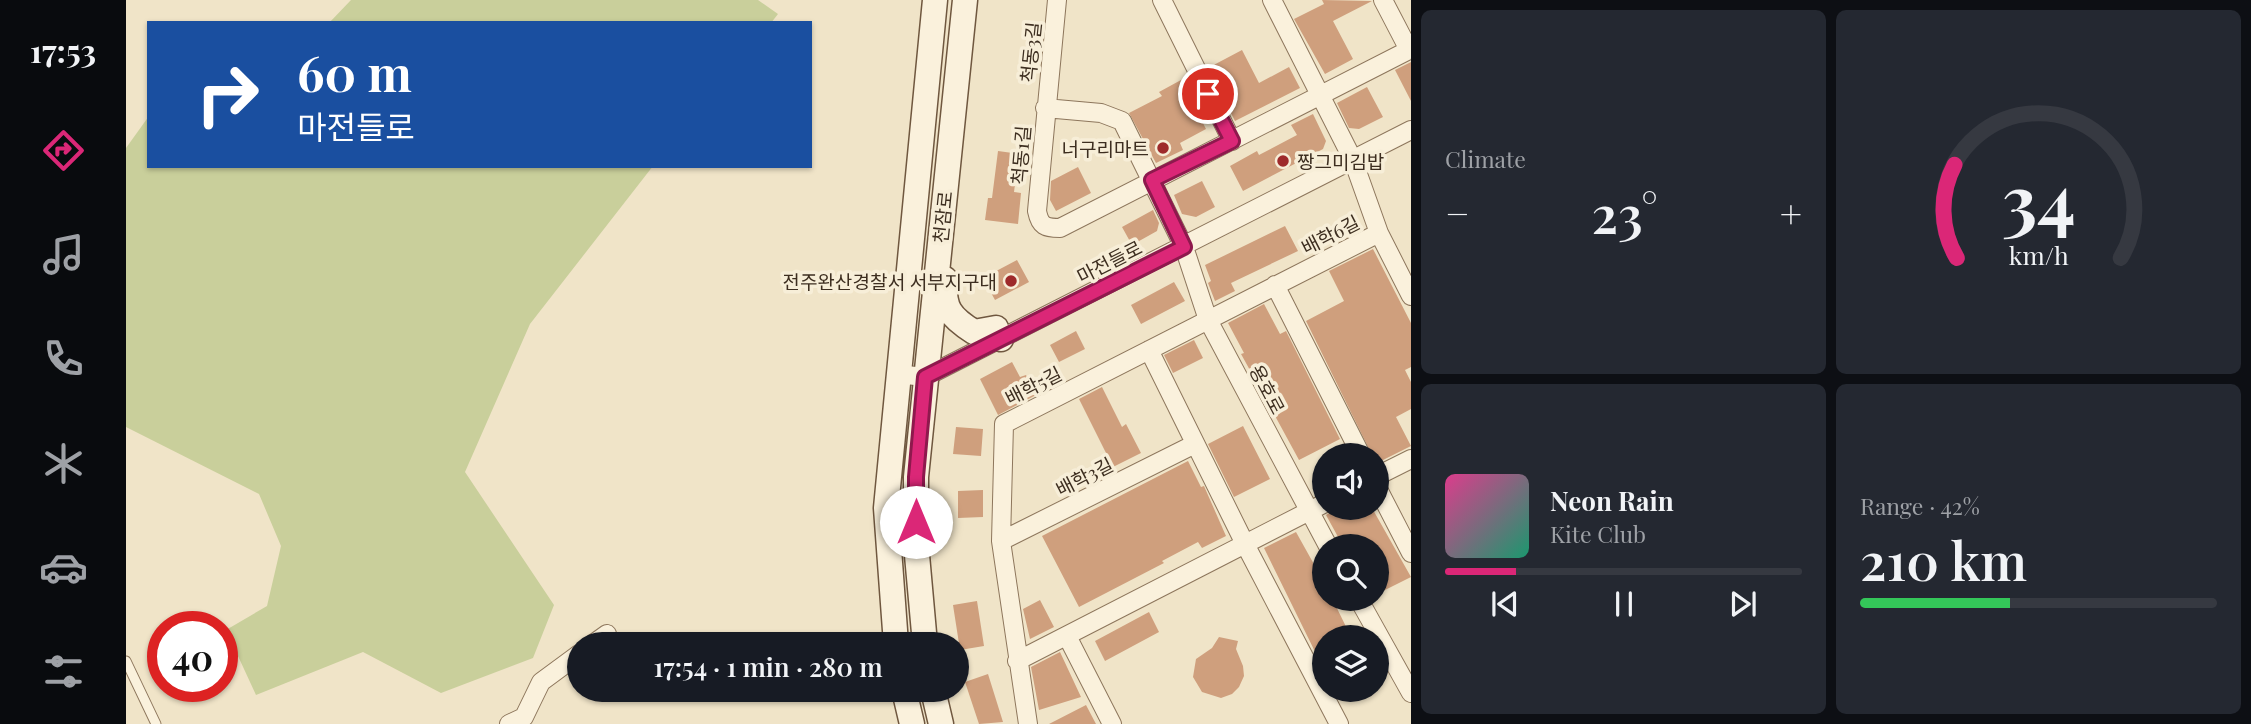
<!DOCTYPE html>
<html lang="en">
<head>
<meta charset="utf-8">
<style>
	body { margin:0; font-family:"Playfair Display","Noto Sans KR",serif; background:#242831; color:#f1f3f6; height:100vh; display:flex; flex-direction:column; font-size:26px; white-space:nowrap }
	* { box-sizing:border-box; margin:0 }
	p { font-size:23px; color:#9ea1a6 }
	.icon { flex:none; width:38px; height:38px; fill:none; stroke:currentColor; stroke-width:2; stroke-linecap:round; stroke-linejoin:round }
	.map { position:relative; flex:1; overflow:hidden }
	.sheet { display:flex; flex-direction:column; gap:10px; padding:10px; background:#0d0f14; width:840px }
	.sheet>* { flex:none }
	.hud { position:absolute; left:21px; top:21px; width:665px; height:147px; border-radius:0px; box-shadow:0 2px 5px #0004; background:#1a4fa0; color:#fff; overflow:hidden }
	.tools { position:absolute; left:1186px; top:443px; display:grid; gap:14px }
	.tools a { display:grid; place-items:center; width:77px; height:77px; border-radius:50%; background:#171b24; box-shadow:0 2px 5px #0004; font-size:35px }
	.speed { position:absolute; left:21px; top:611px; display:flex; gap:14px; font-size:35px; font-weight:700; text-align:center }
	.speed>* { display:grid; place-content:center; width:91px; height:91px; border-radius:50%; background:#171b24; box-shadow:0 2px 5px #0004; line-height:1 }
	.speed .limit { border:10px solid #d22; background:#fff; color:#111 }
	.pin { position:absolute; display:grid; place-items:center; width:60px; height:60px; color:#fff; margin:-30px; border:4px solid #fff; border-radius:50%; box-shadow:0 2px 7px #0007 }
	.me { position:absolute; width:77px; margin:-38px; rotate:0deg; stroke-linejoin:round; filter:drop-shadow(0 0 5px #0008) }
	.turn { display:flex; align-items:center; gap:24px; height:147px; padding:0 35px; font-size:32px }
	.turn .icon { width:91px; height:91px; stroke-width:2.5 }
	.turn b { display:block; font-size:49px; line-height:60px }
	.big { font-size:52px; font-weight:600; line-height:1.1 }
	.sheet .card { flex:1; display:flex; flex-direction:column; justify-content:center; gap:10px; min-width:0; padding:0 24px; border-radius:10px; background:#242831 }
	.sheet .dial { align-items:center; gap:0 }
	.dial svg { height:182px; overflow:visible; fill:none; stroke:#363941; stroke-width:7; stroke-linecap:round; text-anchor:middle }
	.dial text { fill:#f1f3f6; stroke:none }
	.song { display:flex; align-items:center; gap:21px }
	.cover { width:84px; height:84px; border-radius:10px; background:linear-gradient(135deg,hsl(330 70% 55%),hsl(160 70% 35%)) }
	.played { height:7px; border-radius:4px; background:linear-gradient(90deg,#db2777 20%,#363941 20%) }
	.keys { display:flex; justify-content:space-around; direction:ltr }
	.heat { display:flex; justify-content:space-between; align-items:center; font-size:38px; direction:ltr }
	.charge { height:10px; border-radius:5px; background:linear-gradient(90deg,#34c759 42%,#363941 0) }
	.sheet .tiles { flex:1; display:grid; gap:10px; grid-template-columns:repeat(2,1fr) }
	.trip { position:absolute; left:441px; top:632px; width:402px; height:70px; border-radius:35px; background:#171b24; box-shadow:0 2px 5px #0004; font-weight:600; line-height:70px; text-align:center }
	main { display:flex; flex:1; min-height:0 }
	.dock { display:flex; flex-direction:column; width:126px; justify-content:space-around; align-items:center; background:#090b0e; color:#9ea1a6 }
	.dock .icon { width:49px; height:49px }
	.dock .on { color:#db2777 }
	.dock b { font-size:32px; color:#f1f3f6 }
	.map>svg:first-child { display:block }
	.green { fill:#c9cf9b }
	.building { fill:#cf9f7d }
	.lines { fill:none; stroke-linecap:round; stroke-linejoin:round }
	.lane-casing { stroke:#8d765c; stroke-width:11 }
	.street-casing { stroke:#8d765c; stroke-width:20 }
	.secondary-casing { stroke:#6f573f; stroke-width:27 }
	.lane { stroke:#faf1dc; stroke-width:9 }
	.street { stroke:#faf1dc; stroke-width:18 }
	.secondary { stroke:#faf1dc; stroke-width:24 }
	.route-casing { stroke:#8e194d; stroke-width:18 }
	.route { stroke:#db2777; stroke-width:12 }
	.poi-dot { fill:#9e2a2b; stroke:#f7eed8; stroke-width:2.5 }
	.labels { text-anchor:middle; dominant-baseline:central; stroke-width:7; stroke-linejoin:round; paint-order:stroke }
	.street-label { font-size:19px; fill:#3d2e20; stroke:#f7eed8 }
	.poi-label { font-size:19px; fill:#3d2e20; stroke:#f7eed8; text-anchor:end }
</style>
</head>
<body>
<main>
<nav class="dock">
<b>17:53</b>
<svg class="icon on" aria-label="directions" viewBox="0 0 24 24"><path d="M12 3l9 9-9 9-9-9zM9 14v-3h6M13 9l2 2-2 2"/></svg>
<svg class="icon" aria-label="music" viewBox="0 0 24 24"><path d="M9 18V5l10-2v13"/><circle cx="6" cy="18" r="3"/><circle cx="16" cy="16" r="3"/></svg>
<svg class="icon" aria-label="phone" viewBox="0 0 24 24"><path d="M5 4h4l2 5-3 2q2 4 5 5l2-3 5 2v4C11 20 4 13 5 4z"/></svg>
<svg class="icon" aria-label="climate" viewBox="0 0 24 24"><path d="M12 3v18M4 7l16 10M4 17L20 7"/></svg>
<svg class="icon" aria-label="car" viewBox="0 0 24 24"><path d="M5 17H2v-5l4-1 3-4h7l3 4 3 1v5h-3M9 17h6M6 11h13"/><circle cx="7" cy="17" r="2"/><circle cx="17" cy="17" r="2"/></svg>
<svg class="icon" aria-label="filters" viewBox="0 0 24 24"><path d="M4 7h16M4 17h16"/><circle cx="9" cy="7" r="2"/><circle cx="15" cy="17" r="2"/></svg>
</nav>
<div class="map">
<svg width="1285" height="724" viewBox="0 0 1285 724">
	<rect width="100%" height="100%" fill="#f0e4c8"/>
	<path class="green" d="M 225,0 L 632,0 L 652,14 L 645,23 L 203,23 Z
		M 23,116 L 23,166 L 527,166 L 404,324 L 339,472 L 428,605 L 407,658 L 315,693 L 237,652 L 130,695 L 100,630 L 141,606 L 155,546 L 133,494 L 0,427 L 0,148 Z"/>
	<path class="building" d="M 1196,0 L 1246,1 L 1207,21 L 1227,59 L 1199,74 L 1168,19 L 1198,4 Z
		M 1116,50 L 1133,83 L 1163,67 L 1174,88 L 1109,121 L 1082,68 Z
		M 1285,62 L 1285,101 L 1269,70 Z
		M 1055,80 L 1080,129 L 1054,143 L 1057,150 L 1030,163 L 1003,113 L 1036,96 L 1033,92 Z
		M 1241,87 L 1257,117 L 1233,129 L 1223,128 L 1211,103 Z
		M 1187,114 L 1200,141 L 1197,149 L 1117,191 L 1104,166 L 1131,151 L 1133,155 L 1171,135 L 1165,125 Z
		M 872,151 L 893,154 L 888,192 L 895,193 L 892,224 L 859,220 L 862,198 L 866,198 Z
		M 952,167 L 965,193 L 930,211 L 924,200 L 925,181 Z
		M 1076,181 L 1089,207 L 1070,217 L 1056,214 L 1048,195 Z
		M 1027,210 L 1033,223 L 1031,231 L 1006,245 L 996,227 Z
		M 1159,226 L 1172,251 L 1105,283 L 1109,291 L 1089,301 L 1082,283 L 1085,281 L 1079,265 Z
		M 1247,249 L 1285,323 L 1285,367 L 1279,370 L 1285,382 L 1285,409 L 1270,417 L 1285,446 L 1251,463 L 1251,455 L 1246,455 L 1180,321 L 1218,301 L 1203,271 Z
		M 891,260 L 903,282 L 869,300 L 857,278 Z
		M 1048,282 L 1059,301 L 1015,324 L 1005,305 Z
		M 1138,304 L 1154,334 L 1160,331 L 1214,439 L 1173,460 L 1148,414 L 1151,412 L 1129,369 L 1125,372 L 1115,354 L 1118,353 L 1102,323 Z
		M 950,331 L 959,349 L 933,362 L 924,345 Z
		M 1068,340 L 1077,358 L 1047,373 L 1038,355 Z
		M 886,362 L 894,377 L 900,375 L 910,395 L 872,415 L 854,379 Z
		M 976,387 L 996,427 L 1000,424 L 1015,453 L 987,467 L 953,399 Z
		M 1117,426 L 1144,479 L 1108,497 L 1082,444 Z
		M 830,427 L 857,429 L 855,456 L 827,454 Z
		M 1062,461 L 1075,487 L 1078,486 L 1100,536 L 1076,548 L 1072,542 L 1036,561 L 1038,563 L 953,607 L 916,536 Z
		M 857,490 L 857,517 L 832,518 L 832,491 Z
		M 1212,508 L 1246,508 L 1285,577 L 1251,594 L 1251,546 L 1217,546 L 1200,515 Z
		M 1170,532 L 1199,584 L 1199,598 L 1206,598 L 1225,637 L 1199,637 L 1199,672 L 1138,548 Z
		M 914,600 L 928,627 L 904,639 L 897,609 Z
		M 851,601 L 858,646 L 834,650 L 827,605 Z
		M 1023,612 L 1033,632 L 979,661 L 969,641 Z
		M 1093,637 L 1112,641 L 1110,649 L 1117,666 L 1118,676 L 1113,687 L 1106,694 L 1095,698 L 1076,692 L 1067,677 L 1070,659 L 1086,648 Z
		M 934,652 L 955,697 L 913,710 L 905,667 Z
		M 862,674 L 877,722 L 853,724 L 839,682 Z
		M 960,705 L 970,724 L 923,724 Z"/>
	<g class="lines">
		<defs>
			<path id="lane" d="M 0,661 L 30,724"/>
			<path id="street" d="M 931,0 L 911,211 C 914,226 919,228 934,228 L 1285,49
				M 1036,0 L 1106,141
				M 1146,0 L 1227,160 L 1253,233 L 1285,296
				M 1257,0 L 1283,50
				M 919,108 L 975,113 L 996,121 L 1058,247 L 1082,320 L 1202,546
				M 1149,285 L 1235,455
				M 1023,350 L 1119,544 L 1213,724
				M 771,374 L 799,377 L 1285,130
				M 1251,476 L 1285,459
				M 1251,487 L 1285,553
				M 875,541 L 1069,444
				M 1232,598 L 1285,693
				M 941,636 L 986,724
				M 467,644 L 481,634
				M 891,661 L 1199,503
				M 383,724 L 398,717 L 415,682 L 453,654
				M 902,724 L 875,541 L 878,424 L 1253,233"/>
			<path id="secondary" d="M 819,279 C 817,308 824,317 848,332 L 870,328 L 875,339
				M 770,644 L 760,508 L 809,0
				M 799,644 L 790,544 L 790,477 L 839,0
				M 778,690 L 786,724
				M 807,690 L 815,724"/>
		</defs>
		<use href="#lane" class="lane-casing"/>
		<use href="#street" class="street-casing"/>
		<use href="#secondary" class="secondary-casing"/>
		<use href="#lane" class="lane"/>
		<use href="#street" class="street"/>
		<use href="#secondary" class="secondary"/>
	</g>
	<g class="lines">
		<defs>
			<path id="route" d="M 790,522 L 790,477 L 799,377 L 1058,247 L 1026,180 L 1106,141 L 1082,94"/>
		</defs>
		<use href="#route" class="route-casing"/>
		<use href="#route" class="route"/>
	</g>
	<g class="poi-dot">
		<circle cx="1037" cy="148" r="7"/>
		<circle cx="1157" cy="161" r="7"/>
		<circle cx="885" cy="281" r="7"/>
	</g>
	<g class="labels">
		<g class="street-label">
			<text transform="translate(904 52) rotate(-84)">척동3길</text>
			<text transform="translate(894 155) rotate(-85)">척동1길</text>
			<text transform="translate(816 217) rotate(-84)">천잠로</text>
			<text transform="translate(1204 234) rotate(-27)">배학6길</text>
			<text transform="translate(983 261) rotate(-27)">마전들로</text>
			<text transform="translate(907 385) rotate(-27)">배학5길</text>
			<text transform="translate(1142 389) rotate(62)">용호로</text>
			<text transform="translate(958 476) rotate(-27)">배학3길</text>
		</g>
		<g class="poi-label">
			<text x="1023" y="148">너구리마트</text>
			<text x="1171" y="161" text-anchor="start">짱그미김밥</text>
			<text x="871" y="281">전주완산경찰서 서부지구대</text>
		</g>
	</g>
</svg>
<div class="tools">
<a><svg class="icon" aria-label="sound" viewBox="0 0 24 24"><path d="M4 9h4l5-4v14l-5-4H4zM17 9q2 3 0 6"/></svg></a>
<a><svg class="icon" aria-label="search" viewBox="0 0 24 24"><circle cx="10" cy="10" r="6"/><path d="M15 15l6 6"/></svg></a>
<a><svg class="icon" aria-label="layers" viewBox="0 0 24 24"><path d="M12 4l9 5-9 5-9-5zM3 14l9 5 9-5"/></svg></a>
</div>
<div class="speed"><div class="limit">40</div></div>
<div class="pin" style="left:1082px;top:94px;background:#d93025"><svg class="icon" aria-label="arrive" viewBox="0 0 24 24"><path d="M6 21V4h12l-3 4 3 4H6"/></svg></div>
<svg class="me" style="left:790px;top:522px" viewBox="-20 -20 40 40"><circle r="19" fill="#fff"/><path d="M0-13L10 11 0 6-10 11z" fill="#db2777"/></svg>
<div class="trip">17:54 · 1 min · 280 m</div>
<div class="hud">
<div class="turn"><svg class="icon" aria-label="right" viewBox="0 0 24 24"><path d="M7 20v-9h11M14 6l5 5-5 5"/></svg><div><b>60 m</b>마전들로</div></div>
</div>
</div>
<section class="sheet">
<div class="tiles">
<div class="card"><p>Climate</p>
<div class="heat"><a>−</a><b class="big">23°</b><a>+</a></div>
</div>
<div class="card dial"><svg viewBox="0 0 100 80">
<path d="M14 69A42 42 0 1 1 86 69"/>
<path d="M14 69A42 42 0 0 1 13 28" stroke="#db2777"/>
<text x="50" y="56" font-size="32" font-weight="700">34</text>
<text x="50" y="72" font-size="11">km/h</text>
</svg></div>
<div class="card">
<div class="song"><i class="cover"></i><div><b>Neon Rain</b><p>Kite Club</p></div></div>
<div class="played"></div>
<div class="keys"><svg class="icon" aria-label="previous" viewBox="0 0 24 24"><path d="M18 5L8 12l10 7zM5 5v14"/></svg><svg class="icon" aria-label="pause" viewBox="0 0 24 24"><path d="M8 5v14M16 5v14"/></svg><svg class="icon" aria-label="next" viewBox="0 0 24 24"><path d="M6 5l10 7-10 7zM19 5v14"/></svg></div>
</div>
<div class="card"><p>Range · 42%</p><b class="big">210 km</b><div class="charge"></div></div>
</div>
</section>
</main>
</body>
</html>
